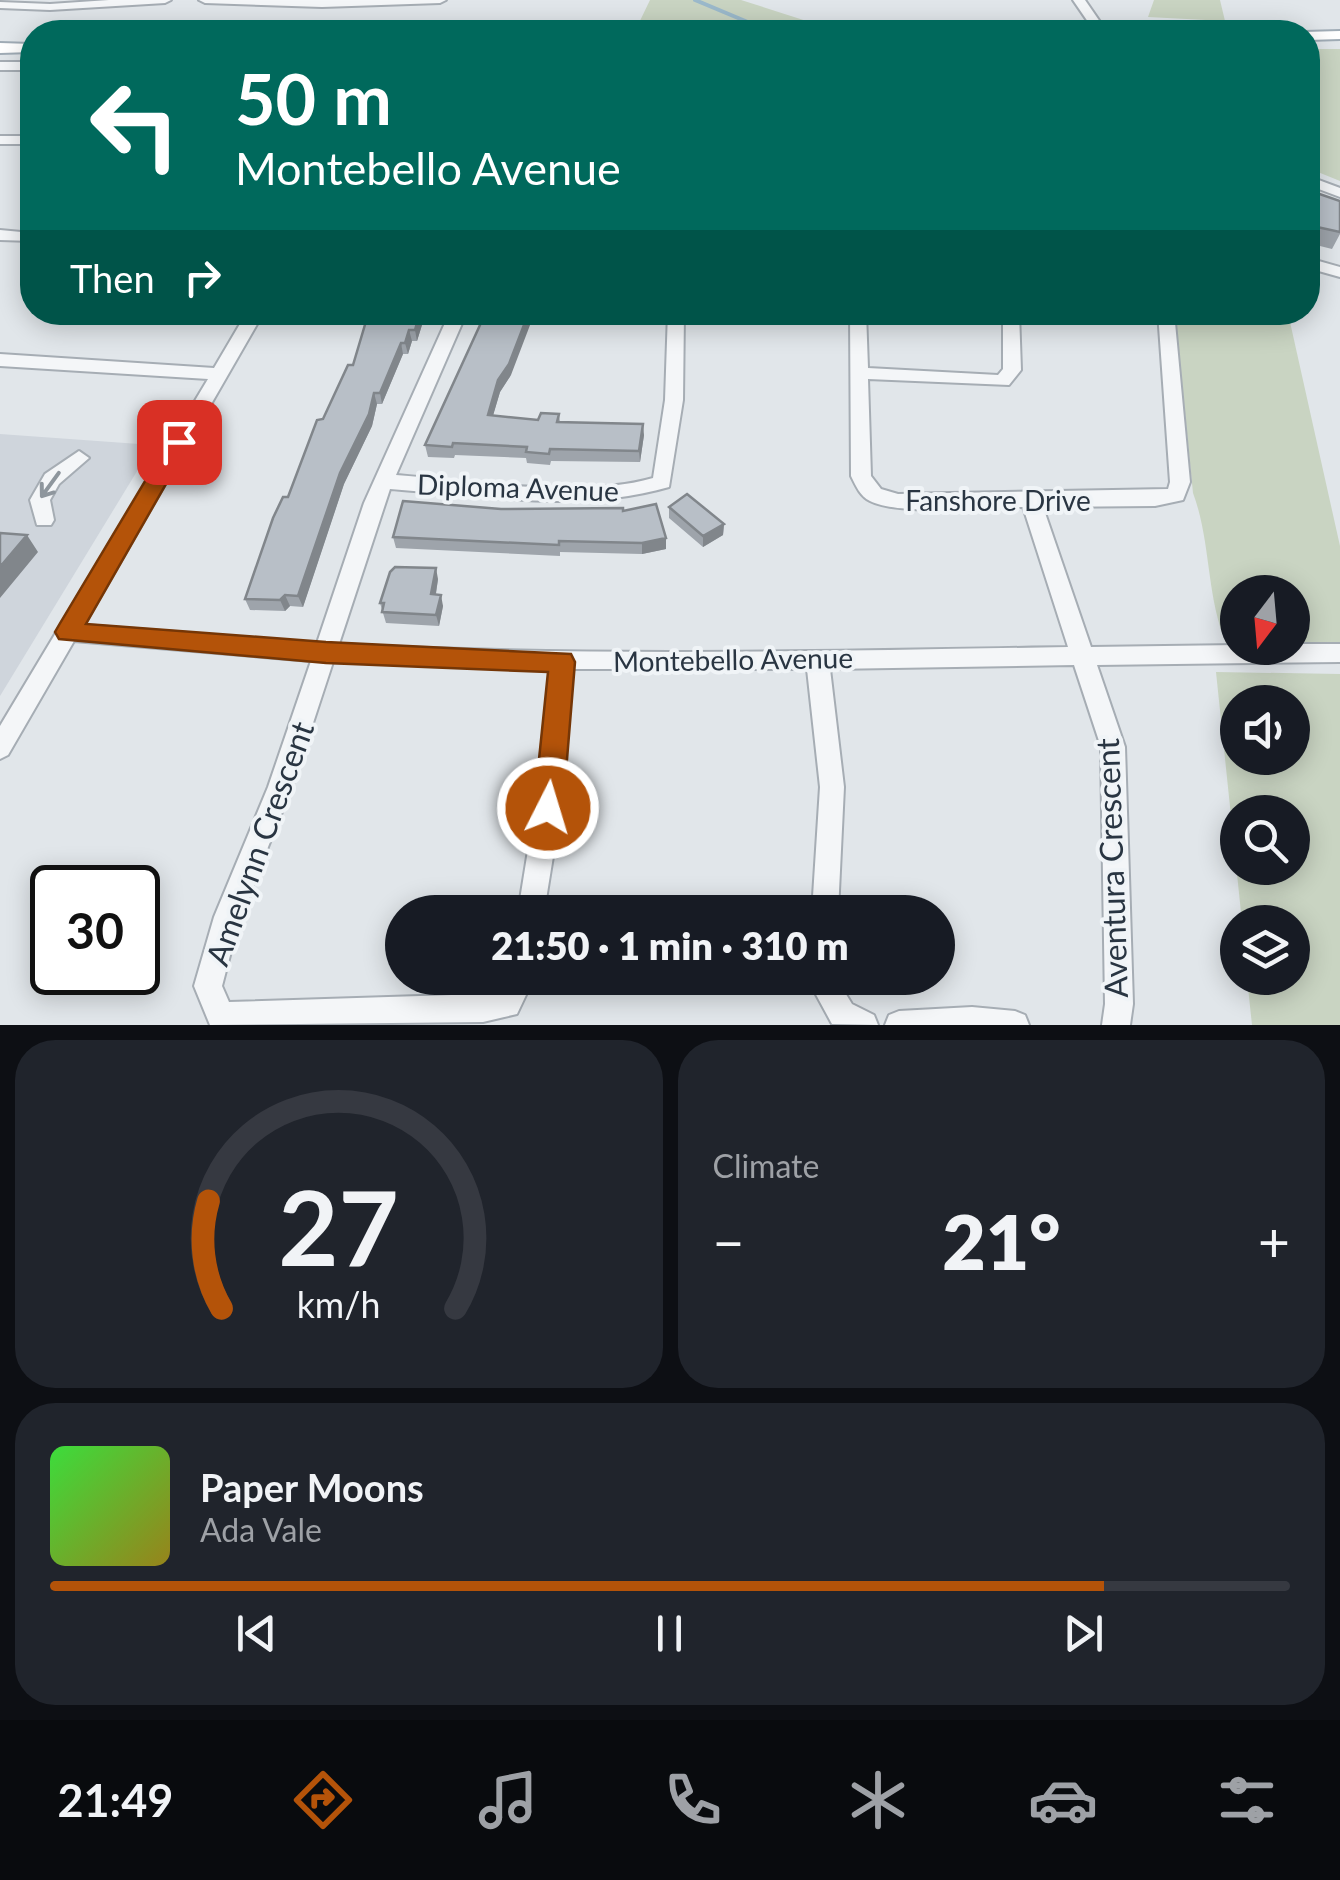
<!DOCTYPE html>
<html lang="en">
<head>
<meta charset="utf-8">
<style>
	body { margin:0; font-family:Lato,sans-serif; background:#20242c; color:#f1f3f6; height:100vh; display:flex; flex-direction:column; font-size:38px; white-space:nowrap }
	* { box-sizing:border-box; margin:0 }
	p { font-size:32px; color:#9ea1a6 }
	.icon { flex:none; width:55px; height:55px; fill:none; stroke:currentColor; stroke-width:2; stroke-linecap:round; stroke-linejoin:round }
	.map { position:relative; height:1025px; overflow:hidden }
	.details { display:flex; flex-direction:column; gap:15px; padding:15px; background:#0d0f14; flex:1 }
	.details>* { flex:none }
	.hud { position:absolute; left:20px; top:20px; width:1300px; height:305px; border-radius:40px; box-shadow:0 5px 25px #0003; background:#00695c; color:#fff; overflow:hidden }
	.needle { width:65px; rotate:196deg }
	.controls { position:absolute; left:1220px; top:575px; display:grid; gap:20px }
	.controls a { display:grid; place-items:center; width:90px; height:90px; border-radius:50%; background:#171b24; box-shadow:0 5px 25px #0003; font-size:50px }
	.speed { position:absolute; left:30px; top:865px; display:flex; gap:20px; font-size:50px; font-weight:700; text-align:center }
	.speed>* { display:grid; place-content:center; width:130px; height:130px; border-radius:50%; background:#171b24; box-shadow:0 5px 25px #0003; line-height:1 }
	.speed .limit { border:5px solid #111; border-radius:15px; background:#fff; color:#111 }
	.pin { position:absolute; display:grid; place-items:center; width:85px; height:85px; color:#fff; margin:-42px; border-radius:20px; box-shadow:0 5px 15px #0006 }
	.me { position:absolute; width:110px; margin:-55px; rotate:5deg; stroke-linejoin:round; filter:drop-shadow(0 0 8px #0008) }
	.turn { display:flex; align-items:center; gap:35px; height:210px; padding:0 50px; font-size:45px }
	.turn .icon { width:130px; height:130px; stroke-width:2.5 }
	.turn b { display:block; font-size:70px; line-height:85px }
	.then { display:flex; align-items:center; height:95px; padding:0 50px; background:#0003; gap:20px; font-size:38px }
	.big { font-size:75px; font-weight:800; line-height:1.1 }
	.details .widget { flex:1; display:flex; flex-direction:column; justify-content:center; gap:15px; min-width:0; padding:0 35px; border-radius:40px; background:#20242c }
	.details .dial { align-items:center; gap:0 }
	.dial svg { height:260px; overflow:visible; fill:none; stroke:#363941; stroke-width:7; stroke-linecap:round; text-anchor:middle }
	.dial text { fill:#f1f3f6; stroke:none }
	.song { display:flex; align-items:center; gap:30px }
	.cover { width:120px; height:120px; border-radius:15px; background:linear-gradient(135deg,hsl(120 70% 55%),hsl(50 70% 35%)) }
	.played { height:10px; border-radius:5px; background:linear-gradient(90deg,#b45309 85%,#363941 85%) }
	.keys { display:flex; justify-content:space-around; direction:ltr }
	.heat { display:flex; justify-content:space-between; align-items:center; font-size:55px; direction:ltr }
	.details .tiles { flex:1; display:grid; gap:15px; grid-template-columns:1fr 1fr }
	.widget:last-child { grid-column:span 2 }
	.trip { position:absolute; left:385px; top:895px; width:570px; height:100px; border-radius:50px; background:#171b24; box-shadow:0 5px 25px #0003; font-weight:800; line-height:100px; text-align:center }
	.menu { display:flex; height:160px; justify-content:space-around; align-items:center; background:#090b0e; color:#9ea1a6 }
	.menu .icon { width:70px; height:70px }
	.menu .on { color:#b45309 }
	.menu b { font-size:45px; color:#f1f3f6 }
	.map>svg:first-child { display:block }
	.built { fill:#cfd5dc }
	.green { fill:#c9d4c2; fill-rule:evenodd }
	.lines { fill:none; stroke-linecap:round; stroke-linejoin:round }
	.stream { stroke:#9bb9cb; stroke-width:4 }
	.minor-casing { stroke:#a6adb4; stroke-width:4 }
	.major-casing { stroke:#a0acb6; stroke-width:4 }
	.minor { fill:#f4f6f8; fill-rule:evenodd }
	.major { fill:#fff; fill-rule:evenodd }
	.wall { fill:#9ea4ab }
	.shaded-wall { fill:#81868b }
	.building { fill:#b8bfc7; stroke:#81868b; stroke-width:2.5 }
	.oneway { stroke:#8e969d }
	.route { fill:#b45309; stroke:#753606; stroke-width:2.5 }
	.labels { text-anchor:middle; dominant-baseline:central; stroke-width:8; stroke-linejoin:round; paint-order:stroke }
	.street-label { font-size:28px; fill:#293542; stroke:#f0f4f7 }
	.near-street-label { font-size:32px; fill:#293542; stroke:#f0f4f7 }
</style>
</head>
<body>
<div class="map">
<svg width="1340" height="1025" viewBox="0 0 1340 1025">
	<rect width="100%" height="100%" fill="#e1e6ea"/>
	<path class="built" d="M 0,434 L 153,445 L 0,696 Z"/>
	<path class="green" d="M 650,0 L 741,0 L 819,25 L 637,27 Z
		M 1154,0 L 1220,0 L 1225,21 L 1148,17 Z
		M 1308,49 L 1340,49 L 1340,181 L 1308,168 Z
		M 1175,313 L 1288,313 L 1340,546 L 1340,642 L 1293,642 L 1292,592 L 1238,592 L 1237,643 L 1226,643 C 1206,595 1211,541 1193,493 Z
		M 1216,672 L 1340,674 L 1340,1025 L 1252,1025 L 1247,978 L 1292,978 L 1292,922 L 1242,922 ZM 1292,702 L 1292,758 L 1238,758 L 1238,702 ZM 1292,812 L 1292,868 L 1238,868 L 1238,812 Z"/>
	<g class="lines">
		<path class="stream" d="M 695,0 L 762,28"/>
		<defs>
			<path id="minor" d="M 109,0 L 171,0 L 165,3 L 50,10 L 0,8 L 0,2 L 50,4 Z
				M 199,0 L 446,0 L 440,3 L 322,7 L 205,3 Z
				M 1073,0 L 1085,0 L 1107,32 L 1095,32 Z
				M 0,62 L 32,62 L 32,70 L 0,70 Z
				M 0,136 L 32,136 L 32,144 L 0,144 Z
				M 1308,176 L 1340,188 L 1340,197 L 1308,185 Z
				M 0,230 L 32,233 L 32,241 L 0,240 Z
				M 1308,258 L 1340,267 L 1340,277 L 1308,268 Z
				M 247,312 L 264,312 L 84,625 L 317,643 L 364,503 L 450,312 L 467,312 L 396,475 C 471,481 581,499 653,478 L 665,400 L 668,312 L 684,312 L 683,400 L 669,487 C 580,513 481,496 390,489 L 339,644 C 582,657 825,651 1068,647 L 1023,507 C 987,507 899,516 870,501 C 860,496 856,486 851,476 L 850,312 L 866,312 L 868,368 L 998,375 L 1003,369 L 1003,312 L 1019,312 L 1021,370 L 1009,385 L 868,379 L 871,476 L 881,489 L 898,494 L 1168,489 L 1170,482 L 1158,312 L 1174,312 L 1190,482 L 1183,500 L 1155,506 L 1043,507 L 1091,647 L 1238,645 L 1238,648 L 1292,648 L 1292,644 L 1340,644 L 1340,662 L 1097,665 L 1125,747 L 1133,1004 L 1130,1025 L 1102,1025 L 1105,1004 L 1101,747 L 1074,665 L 830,669 L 844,787 L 838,912 L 812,912 L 820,787 L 807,669 L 573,669 L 561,807 L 544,912 L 518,912 L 535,807 L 550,669 L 333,662 L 292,787 L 240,917 L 222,986 L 229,1002 L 483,994 L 498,991 L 505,978 L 534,978 L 517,1014 L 483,1022 L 210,1025 L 194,986 L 214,917 L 268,787 L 311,661 L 74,641 L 8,755 L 0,759 L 0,726 L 208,379 L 0,366 L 0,354 L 214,368 Z
				M 79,451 L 89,458 L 59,484 L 50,500 L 54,520 L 51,525 L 37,525 L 30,500 L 45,474 Z
				M 807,978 L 836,978 L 852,1004 L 874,1015 L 878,1025 L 832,1024 Z
				M 972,1007 L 1015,1011 L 1025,1015 L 1029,1025 L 885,1025 L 889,1015 L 899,1011 Z"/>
			<path id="major" d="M 1340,31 L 1340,39 L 1308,40 L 1304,32 Z
				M 0,43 L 32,44 L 32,52 L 0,53 Z"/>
		</defs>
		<use href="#minor" class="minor-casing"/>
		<use href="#major" class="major-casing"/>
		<use href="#minor" class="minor"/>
		<use href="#major" class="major"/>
	</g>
	<path class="wall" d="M 1308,190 L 1340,201 L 1340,234 L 1332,249 L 1308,243 Z
		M 375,312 L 426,312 L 417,341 L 412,341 L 408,354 L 403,354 L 382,404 L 377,404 L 372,426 L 344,484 L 303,607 L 290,606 L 285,611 L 250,610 L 245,599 L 323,419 L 353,365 Z
		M 511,375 L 500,392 L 493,415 L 538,420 L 559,414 L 560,422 L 644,435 L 640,462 L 551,461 L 550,465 L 527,463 L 526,458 L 455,455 L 454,458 L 428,457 L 425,445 Z
		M 669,507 L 724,524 L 723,535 L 703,547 L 669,518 Z
		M 623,511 L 666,538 L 666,549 L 642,554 L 560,552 L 560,556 L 396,548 L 393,537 Z
		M 438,579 L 436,594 L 443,606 L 439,626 L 386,623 L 380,603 Z"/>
	<path class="shaded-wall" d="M 420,312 L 426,312 L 417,341 L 415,330 Z
		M 529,312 L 535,312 L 511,375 L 500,392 L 490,426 L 488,415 L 498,380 Z
		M 409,330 L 412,341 L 408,354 L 405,343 Z
		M 401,343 L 403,354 L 382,404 L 380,393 Z
		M 374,393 L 377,404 L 372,426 L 344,484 L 303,607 L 298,596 L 340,473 Z
		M 643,424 L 644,435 L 640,462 L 639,451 Z
		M 724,524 L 723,535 L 703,547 L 703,536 Z
		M 27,535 L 38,552 L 0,598 L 0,567 Z
		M 666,538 L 666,549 L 642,554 L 642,543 Z
		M 436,568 L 438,579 L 434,605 L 431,594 Z
		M 285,595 L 290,606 L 285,611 L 280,600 Z
		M 441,595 L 443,606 L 439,626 L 436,615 Z"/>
	<path class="building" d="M 1308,190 L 1340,201 L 1340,232 L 1308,225 Z
		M 375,312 L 420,312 L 415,330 L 409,330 L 405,343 L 401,343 L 380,393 L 374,393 L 369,414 L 340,473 L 298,596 L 285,595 L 280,600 L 245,599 L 273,518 L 283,497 L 288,497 L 317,420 L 323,419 L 348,365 L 353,365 L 367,318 L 374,318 Z
		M 486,312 L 529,312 L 509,364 L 498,380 L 488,415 L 538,420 L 541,413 L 559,414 L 557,422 L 643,424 L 639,451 L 550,449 L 549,454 L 526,452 L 527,447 L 453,443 L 452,447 L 425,445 Z
		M 687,494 L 724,524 L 703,536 L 669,507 Z
		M 403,501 L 501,509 L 623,508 L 623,511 L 656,504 L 666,538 L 642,543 L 559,541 L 559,545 L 393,537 Z
		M 0,533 L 27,535 L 0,567 Z
		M 395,567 L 436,568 L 431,594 L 441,595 L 436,615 L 382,612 L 384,603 L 380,603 L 390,572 Z"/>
	<defs><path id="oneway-shaft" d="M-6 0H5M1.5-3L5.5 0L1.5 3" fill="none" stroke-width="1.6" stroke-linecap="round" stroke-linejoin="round" transform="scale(2.5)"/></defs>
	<use class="oneway" href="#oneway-shaft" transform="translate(50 485) rotate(126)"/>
	<path class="route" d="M 179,434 L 190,442 L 86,624 L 326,642 L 571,654 L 575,662 L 563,808 L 558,817 L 548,821 L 538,817 L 534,808 L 548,672 L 326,663 L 59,639 L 55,632 L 59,625 L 172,436 Z"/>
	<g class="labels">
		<g class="street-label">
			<text transform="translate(518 487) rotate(2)">Diploma Avenue</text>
			<text x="998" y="500">Fanshore Drive</text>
			<text transform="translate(733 659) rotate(-1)">Montebello Avenue</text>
		</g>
		<g class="near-street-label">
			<text transform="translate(259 843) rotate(-70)">Amelynn Crescent</text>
			<text transform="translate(1111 868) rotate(-92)">Aventura Crescent</text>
		</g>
	</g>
</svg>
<div class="controls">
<a><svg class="needle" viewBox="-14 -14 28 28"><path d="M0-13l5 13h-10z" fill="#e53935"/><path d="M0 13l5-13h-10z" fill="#9ea1a6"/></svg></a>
<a><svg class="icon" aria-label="sound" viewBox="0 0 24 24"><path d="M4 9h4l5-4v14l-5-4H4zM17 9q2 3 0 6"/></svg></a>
<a><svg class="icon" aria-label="search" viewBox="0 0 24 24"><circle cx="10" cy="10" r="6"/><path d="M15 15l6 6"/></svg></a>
<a><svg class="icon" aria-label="layers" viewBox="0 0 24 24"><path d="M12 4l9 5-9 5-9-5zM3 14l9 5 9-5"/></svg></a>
</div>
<div class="speed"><div class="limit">30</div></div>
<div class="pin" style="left:179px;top:442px;background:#d93025"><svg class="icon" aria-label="arrive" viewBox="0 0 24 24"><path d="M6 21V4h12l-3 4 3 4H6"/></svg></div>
<svg class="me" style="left:548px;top:808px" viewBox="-20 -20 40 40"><circle r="17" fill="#b45309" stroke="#fff" stroke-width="3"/><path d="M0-11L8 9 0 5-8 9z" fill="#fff"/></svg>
<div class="trip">21:50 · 1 min · 310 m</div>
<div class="hud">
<div class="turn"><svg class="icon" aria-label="left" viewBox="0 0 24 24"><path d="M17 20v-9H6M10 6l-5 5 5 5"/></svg><div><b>50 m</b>Montebello Avenue</div></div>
<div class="then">Then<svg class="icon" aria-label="right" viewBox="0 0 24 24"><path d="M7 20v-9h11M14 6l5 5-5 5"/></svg></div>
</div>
</div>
<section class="details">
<div class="tiles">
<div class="widget dial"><svg viewBox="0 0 100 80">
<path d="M14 69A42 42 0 1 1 86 69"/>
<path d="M14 69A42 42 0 0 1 10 36" stroke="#b45309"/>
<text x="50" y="56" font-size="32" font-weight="700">27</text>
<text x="50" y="72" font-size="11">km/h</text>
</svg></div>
<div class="widget"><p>Climate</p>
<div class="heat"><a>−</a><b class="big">21°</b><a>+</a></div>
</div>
<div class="widget">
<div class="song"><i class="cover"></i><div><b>Paper Moons</b><p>Ada Vale</p></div></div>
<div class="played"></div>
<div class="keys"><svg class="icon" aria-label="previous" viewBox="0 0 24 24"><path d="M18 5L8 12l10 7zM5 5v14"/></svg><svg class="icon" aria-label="pause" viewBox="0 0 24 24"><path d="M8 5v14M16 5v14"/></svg><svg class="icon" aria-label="next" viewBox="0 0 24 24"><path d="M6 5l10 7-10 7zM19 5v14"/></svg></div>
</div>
</div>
</section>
<nav class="menu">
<b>21:49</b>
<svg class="icon on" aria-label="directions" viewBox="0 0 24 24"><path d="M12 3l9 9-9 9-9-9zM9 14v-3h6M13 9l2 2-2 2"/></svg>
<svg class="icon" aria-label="music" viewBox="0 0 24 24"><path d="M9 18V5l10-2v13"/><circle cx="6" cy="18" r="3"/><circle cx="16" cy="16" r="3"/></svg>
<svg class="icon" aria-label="phone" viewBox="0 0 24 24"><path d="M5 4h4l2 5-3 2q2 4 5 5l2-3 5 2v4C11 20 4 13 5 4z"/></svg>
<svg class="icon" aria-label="climate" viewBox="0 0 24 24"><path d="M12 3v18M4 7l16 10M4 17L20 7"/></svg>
<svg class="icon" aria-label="car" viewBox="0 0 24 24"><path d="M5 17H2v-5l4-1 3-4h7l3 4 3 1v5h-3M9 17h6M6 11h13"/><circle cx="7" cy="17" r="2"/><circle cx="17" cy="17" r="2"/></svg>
<svg class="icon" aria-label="filters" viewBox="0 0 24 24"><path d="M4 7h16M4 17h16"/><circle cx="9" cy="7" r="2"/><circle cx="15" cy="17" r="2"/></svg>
</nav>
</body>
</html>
